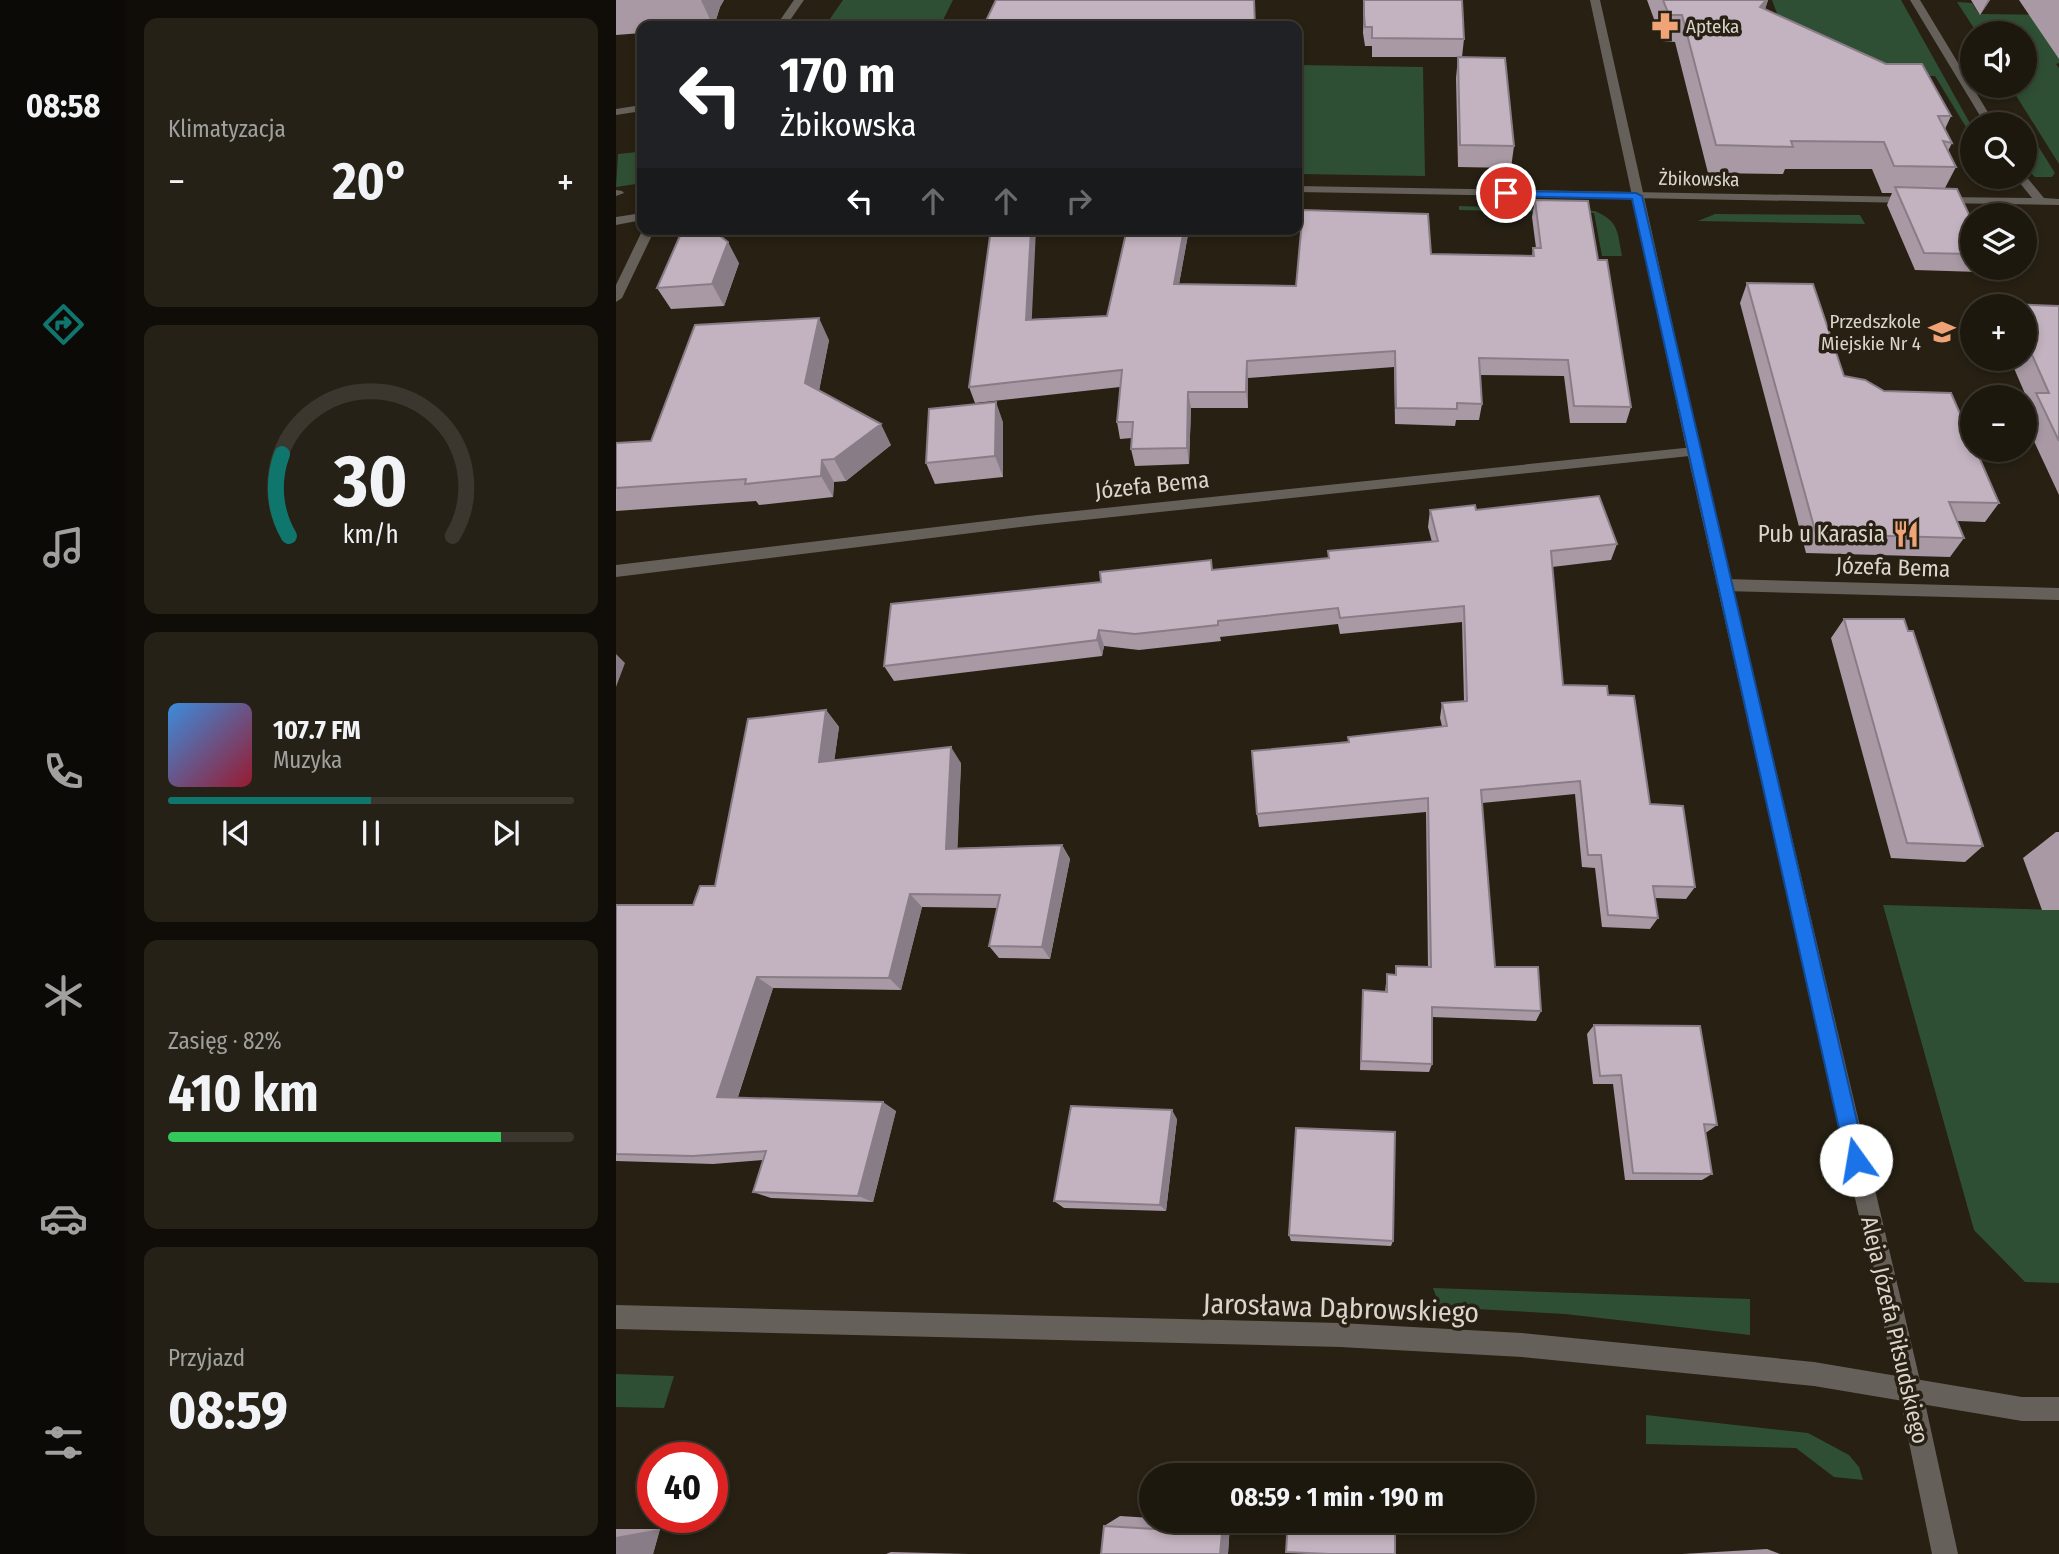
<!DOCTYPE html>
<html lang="pl">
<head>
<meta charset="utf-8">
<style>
	body { margin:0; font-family:"Fira Sans Condensed",sans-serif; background:#252117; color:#f1f3f6; height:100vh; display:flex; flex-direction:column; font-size:26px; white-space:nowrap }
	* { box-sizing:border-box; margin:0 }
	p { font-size:23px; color:#a0a09e }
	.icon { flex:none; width:38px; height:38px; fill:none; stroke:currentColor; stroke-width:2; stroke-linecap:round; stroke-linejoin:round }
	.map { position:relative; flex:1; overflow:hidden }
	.drawer { display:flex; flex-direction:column; gap:18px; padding:18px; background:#100d08; width:490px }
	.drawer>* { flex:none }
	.top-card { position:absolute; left:21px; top:21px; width:665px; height:214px; border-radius:14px; box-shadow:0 4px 10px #0003,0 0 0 2px #3b372e; background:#202124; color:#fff; overflow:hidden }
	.tools { position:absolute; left:1344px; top:21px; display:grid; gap:14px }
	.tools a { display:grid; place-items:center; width:77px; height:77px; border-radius:50%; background:#1d180e; box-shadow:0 4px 10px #0003,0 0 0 2px #3b372e; font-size:35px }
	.speed { position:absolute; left:21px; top:1442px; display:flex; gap:14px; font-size:35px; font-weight:700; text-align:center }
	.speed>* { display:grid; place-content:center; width:91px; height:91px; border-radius:50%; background:#1d180e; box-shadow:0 4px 10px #0003,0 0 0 2px #3b372e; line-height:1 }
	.speed .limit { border:10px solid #d22; background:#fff; color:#111 }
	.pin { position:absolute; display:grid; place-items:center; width:60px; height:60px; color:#fff; margin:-30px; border:4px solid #fff; border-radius:50%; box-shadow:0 2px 7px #0007 }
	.me { position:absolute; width:77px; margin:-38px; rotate:347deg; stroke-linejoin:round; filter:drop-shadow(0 0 5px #0008) }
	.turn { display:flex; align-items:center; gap:24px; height:147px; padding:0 28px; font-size:32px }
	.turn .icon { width:91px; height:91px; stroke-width:2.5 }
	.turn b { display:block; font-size:49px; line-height:60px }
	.lanes { display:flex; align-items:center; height:66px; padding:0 28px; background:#0003; justify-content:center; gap:35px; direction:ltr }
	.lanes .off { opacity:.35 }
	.big { font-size:52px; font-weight:700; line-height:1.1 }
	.drawer .tile { flex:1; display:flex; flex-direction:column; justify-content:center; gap:10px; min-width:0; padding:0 24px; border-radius:14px; background:#252117 }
	.drawer .dial { align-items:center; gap:0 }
	.dial svg { height:182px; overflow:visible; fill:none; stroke:#3b372e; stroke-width:7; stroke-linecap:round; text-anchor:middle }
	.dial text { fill:#f1f3f6; stroke:none }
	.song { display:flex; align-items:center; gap:21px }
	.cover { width:84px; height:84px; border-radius:10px; background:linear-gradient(135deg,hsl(210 70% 55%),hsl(350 70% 35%)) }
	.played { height:7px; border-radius:4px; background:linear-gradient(90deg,#0f766e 50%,#3b372e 50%) }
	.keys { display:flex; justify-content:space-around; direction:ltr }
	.heat { display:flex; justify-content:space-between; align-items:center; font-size:38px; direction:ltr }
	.charge { height:10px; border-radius:5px; background:linear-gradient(90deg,#34c759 82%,#3b372e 0) }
	.trip { position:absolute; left:523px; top:1463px; width:396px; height:70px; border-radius:35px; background:#1d180e; box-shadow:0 4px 10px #0003,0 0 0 2px #3b372e; font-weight:700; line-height:70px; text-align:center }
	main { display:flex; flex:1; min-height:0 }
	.tab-bar { display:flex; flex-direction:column; width:126px; justify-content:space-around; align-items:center; background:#0c0a06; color:#a0a09e }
	.tab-bar .icon { width:49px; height:49px }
	.tab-bar .selected { color:#0f766e }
	.tab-bar b { font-size:32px; color:#f1f3f6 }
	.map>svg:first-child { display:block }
	.green { fill:#2f4f34 }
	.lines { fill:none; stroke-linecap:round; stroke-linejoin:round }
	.service { fill:#66605a; fill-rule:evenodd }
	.minor { fill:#66605a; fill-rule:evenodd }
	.tertiary { fill:#66605a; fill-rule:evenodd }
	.wall { fill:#a899a4 }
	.shaded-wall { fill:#887d86 }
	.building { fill:#c3b2bf; stroke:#887d86; stroke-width:2 }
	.route { fill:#1a73e8; stroke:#114b97; stroke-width:2 }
	.labels { text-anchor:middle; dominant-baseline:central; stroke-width:7; stroke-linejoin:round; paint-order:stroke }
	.far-poi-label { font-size:19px; fill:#dad5cc; stroke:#272013; text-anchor:start }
	.far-street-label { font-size:19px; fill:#dad5cc; stroke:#272013 }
	.street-label { font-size:23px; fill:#dad5cc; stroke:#272013 }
	.poi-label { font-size:23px; fill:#dad5cc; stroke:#272013; text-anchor:end }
	.near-street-label { font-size:28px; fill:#dad5cc; stroke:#272013 }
</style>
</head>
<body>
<main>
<nav class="tab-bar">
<b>08:58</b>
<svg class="icon selected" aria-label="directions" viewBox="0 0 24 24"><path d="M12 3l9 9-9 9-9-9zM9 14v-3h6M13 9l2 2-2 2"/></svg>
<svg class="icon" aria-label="music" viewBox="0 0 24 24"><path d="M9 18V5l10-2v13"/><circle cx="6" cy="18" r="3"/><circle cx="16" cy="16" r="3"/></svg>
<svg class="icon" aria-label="phone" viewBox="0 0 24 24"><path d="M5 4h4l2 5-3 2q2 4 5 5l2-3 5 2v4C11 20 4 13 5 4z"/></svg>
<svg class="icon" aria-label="climate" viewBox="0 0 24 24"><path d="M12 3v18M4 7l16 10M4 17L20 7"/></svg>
<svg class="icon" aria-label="car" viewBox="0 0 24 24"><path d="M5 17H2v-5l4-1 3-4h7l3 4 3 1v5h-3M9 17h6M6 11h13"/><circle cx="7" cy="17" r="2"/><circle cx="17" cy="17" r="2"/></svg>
<svg class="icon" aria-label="filters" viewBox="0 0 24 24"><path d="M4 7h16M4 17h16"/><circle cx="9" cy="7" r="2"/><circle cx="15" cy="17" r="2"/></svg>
</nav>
<section class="drawer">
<div class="tile"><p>Klimatyzacja</p>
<div class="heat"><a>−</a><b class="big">20°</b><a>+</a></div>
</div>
<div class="tile dial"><svg viewBox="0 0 100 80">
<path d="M14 69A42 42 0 1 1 86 69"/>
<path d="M14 69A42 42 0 0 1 11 33" stroke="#0f766e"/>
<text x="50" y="56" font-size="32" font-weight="700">30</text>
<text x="50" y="72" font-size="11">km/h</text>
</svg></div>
<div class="tile">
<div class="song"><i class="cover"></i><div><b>107.7 FM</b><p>Muzyka</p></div></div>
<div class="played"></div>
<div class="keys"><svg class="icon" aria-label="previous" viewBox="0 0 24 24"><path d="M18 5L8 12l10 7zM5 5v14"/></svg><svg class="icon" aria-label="pause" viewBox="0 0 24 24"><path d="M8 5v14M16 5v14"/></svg><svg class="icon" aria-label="next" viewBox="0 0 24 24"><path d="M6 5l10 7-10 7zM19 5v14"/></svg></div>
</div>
<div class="tile"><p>Zasięg · 82%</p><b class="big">410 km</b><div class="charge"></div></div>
<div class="tile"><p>Przyjazd</p><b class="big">08:59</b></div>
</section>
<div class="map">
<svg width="1443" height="1554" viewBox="0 0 1443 1554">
	<rect width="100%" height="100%" fill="#272013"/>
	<path class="green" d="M 227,0 L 337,0 L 324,26 L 209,26 Z
		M 1156,0 L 1285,0 L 1356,127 L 1356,137 L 1319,76 L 1183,73 Z
		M 1341,2 L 1356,3 L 1363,14 L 1443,15 L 1443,63 L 1440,64 L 1443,68 L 1443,164 L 1394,86 L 1409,86 L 1409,33 L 1361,33 Z
		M 681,65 L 807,67 L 809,176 L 681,174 Z
		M 1409,125 L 1439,173 L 1436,177 L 1419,177 L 1409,167 Z
		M 26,137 L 26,183 L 0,187 L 2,154 L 21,152 Z
		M 843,206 L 979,211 C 1003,222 1001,230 1006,256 L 986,256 L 978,213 L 843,210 Z
		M 1099,214 L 1244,215 L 1249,224 L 1082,221 Z
		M 1267,905 L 1443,910 L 1443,1283 L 1409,1282 L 1358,1230 Z
		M 817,1288 L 1134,1299 L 1134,1335 L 949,1314 L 824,1307 Z
		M 0,1374 L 58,1376 L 48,1408 L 0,1407 Z
		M 1030,1415 L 1192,1433 L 1233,1455 L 1243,1467 L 1247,1480 L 1218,1477 L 1180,1448 L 1030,1444 Z"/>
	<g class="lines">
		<path class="service" d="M 26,97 L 26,111 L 0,115 L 0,109 L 19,106 L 22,98 Z
			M 0,190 L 6,191 L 8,193 L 0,196 Z"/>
		<path class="minor" d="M 178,0 L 188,0 L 170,26 L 160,26 Z
			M 1294,0 L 1304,0 L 1379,124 L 1369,124 Z
			M 1409,175 L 1428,198 L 1443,199 L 1443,205 L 1324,203 L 1318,200 L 1324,197 L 1416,198 L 1399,177 Z
			M 681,186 L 1296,197 L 1302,200 L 1296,203 L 681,192 Z
			M 26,213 L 26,220 L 0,225 L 0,217 Z
			M 27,229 L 39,229 L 6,298 L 0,302 L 0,285 Z
			M 1078,447 L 1083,449 L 1083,455 L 421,525 L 0,577 L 0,565 L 421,515 Z
			M 1109,579 L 1443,588 L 1443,600 L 1109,591 L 1101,585 Z
			M 0,1305 L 724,1323 L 906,1333 L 1198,1362 L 1406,1397 L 1443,1397 L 1443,1421 L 1406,1421 L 1198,1386 L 906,1357 L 724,1347 L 0,1329 Z"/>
		<path class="tertiary" d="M 974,0 L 984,0 L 1085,452 L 1306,1389 L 1342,1554 L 1316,1554 L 1282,1389 L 1071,452 Z"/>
	</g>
	<path class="wall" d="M 0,0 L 108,0 L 104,7 L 98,26 L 26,26 L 26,33 L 0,35 Z
		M 748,0 L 848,39 L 846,57 L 756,57 L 756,46 L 749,46 L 747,33 Z
		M 1031,0 L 1152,0 L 1149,9 L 1335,116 L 1329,129 L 1336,143 L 1332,151 L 1340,167 L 1329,188 L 1356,221 L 1356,268 L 1365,268 L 1363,272 L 1299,270 L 1271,205 L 1276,193 L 1266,193 L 1256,169 L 1169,169 L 1167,174 L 1092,173 L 1059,42 L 1046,41 Z
		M 1355,0 L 1374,0 L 1364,15 Z
		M 1403,0 L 1443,0 L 1443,59 Z
		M 842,57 L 898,146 L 895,168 L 842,167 L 840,78 Z
		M 919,200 L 982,260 L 1015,407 L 1010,423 L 954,423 L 948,376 L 864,375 L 866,404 L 863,420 L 840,420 L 839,426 L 779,424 L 778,367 L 632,378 L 632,408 L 575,408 L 573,464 L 519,466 L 515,449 L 516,438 L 504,439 L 501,422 L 504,387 L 359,403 L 353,387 L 416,319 L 491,316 L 511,229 L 573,229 L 563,284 L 680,286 L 815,254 L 916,256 L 917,248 L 920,248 L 916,217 Z
		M 123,263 L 108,306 L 55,309 L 41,288 Z
		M 1131,283 L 1228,376 L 1383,503 L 1369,522 L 1341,521 L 1348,538 L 1334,557 L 1190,553 L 1124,303 Z
		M 1393,304 L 1443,306 L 1443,495 L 1409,422 L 1409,409 L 1413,403 L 1394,359 L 1409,359 L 1409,306 L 1391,306 Z
		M 213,340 L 203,391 L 275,445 L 230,481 L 218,482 L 217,497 L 143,505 L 140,501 L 0,511 L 0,443 L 35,441 Z
		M 387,422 L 387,477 L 319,484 L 310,463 Z
		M 814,510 L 860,510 L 1001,544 L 995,560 L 936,567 L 947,685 L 992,695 L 1034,804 L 1079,887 L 1070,899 L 1039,898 L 1042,918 L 1034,929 L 986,927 L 979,868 L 966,867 L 959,794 L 866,803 L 879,967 L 925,1011 L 920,1021 L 816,1017 L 816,1064 L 813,1072 L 744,1070 L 747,990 L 769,992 L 771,974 L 779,975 L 780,966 L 812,967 L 810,812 L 643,827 L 641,814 L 732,742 L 732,737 L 826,726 L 824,718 L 826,703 L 848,701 L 846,622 L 724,634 L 722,624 L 604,637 L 605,641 L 523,650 L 488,646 L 486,656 L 278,681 L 268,666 L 597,570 L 712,558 L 712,551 L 816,542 L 812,527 Z
		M 1228,619 L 1367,846 L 1349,862 L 1275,858 L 1215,638 Z
		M 210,710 L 223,727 L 218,761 L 345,763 L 341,848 L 446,845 L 454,859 L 434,959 L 383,958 L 373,946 L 381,908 L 306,907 L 285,990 L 157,988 L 122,1097 L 280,1111 L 257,1202 L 155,1198 L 137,1192 L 147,1160 L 97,1164 L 0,1161 L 0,905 L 77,905 L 99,886 Z
		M 1440,832 L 1443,832 L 1443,910 L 1426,910 L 1407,858 Z
		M 978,1025 L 1101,1125 L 1091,1132 L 1089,1132 L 1096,1174 L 1086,1180 L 1009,1180 L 997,1084 L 977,1084 L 971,1034 Z
		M 561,1119 L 550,1211 L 448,1208 L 438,1201 Z
		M 673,1235 L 777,1241 L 775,1246 L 675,1241 Z
		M 676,1464 L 778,1470 L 780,1471 L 675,1465 Z
		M 504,1516 L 536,1518 L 536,1521 L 578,1521 L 614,1523 L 612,1554 L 488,1526 Z
		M 0,1529 L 44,1529 L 37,1554 L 0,1554 Z
		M 1151,1549 L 1164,1554 L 1066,1554 Z
		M 275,1552 L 353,1554 L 270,1554 Z"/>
	<path class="shaded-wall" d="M 85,0 L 108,0 L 104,7 L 98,26 L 97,26 Z
		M 1150,0 L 1152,0 L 1145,22 L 1144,7 Z
		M 1372,0 L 1374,0 L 1364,15 L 1369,5 Z
		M 415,229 L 420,229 L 415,336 L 410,320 Z
		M 568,229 L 573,229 L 560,301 L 558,284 Z
		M 112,242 L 123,263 L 108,306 L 96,284 Z
		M 203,318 L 213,340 L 200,405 L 189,383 Z
		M 631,361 L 632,378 L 632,408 L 630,392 Z
		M 572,392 L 575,408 L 573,464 L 571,448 Z
		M 380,402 L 387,422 L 387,477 L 379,456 Z
		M 265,424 L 275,445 L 230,481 L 218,459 Z
		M 206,460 L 218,482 L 217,497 L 205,476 Z
		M 483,630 L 488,646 L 486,656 L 481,640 Z
		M 0,654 L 9,663 L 0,687 Z
		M 210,710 L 223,727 L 216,778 L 203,762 Z
		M 335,747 L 345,763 L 341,863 L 330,849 Z
		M 446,845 L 454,859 L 434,959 L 426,947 Z
		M 294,894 L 306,907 L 285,990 L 273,978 Z
		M 141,977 L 157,988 L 119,1105 L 101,1097 Z
		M 267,1102 L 280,1111 L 257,1202 L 242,1196 Z
		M 556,1110 L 561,1119 L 550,1211 L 544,1205 Z
		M 614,1523 L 612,1554 L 604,1554 L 606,1533 Z
		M 44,1529 L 37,1554 L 0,1554 L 0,1537 Z"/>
	<path class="building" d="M 380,0 L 638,0 L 639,26 L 368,25 Z
		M 748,0 L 846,0 L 848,39 L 756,38 L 756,27 L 749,27 L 748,15 Z
		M 1047,0 L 1150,0 L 1144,7 L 1270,64 L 1306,64 L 1335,116 L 1322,116 L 1336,143 L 1327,141 L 1340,167 L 1278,166 L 1268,142 L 1175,141 L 1177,147 L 1100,145 L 1066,15 L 1053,15 Z
		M 842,57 L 889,58 L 898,146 L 844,145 Z
		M 1279,187 L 1341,189 L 1356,221 L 1356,254 L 1308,253 Z
		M 919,200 L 972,201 L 982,260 L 991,260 L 1015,407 L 958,406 L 952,360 L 863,358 L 866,404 L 841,403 L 841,409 L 780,408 L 779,351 L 631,361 L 630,392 L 572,392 L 571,448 L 515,449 L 517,422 L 501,422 L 506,370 L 353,387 L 375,229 L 415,229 L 410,320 L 491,316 L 511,229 L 568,229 L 558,284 L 680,286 L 687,210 L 812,214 L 815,254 L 918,256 L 917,248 L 925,248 Z
		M 67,229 L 95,229 L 112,242 L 96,284 L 41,288 Z
		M 1131,283 L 1197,284 L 1228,376 L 1249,380 L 1268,391 L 1335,393 L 1356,441 L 1356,450 L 1360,450 L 1383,503 L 1333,502 L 1348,538 L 1200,534 Z
		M 1393,304 L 1443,306 L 1443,441 L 1420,393 L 1433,393 L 1409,339 L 1409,306 L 1394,306 Z
		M 203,318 L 189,383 L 265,424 L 218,459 L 206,460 L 205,476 L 129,484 L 130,479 L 0,488 L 0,443 L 35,441 L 79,325 Z
		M 380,402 L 379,456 L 310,463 L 313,409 Z
		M 983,496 L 1001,544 L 935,551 L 947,685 L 991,686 L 992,695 L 1018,696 L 1034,804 L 1067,806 L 1079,887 L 1037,886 L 1042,918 L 992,915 L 985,855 L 972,855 L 964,781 L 865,790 L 879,967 L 922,967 L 925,1011 L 816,1007 L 816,1064 L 745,1061 L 747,990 L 771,992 L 771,974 L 780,975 L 780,966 L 815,967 L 812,798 L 641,814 L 636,751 L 733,742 L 732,737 L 831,726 L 826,703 L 851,701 L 848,606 L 724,618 L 722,608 L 602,621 L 602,625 L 519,634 L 483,630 L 481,640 L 268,666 L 275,604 L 485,582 L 484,572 L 595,560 L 596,570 L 713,558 L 712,551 L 822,541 L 814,510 L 859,505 L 860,510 Z
		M 1228,619 L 1288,619 L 1292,631 L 1297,631 L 1367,846 L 1291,843 Z
		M 210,710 L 203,762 L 335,747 L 330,849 L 446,845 L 426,947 L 373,946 L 384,895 L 294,894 L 273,978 L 141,977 L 101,1097 L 267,1102 L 242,1196 L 137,1192 L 150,1151 L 77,1156 L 0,1154 L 0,905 L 77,905 L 84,886 L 99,886 L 132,719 Z
		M 978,1025 L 1084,1026 L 1101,1125 L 1088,1124 L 1096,1174 L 1017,1173 L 1005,1075 L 984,1076 Z
		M 455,1106 L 556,1110 L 544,1205 L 438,1201 Z
		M 680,1128 L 779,1132 L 777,1241 L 673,1235 Z
		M 675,1465 L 780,1471 L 780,1475 L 674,1475 Z
		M 672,1521 L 779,1521 L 779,1554 L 713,1554 L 670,1552 Z
		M 488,1526 L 606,1533 L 604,1554 L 485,1554 Z"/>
	<path class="route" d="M 887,191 L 1020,193 L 1026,196 L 1250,1160 L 1247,1167 L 1240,1170 L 1233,1167 L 1230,1160 L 1016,199 L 890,196 L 885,193 Z"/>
	<defs>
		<symbol id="pharmacy-bare" viewBox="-9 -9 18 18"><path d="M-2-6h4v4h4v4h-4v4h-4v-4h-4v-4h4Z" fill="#efa377" stroke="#272013" stroke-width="2.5" paint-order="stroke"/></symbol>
		<symbol id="school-bare" viewBox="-9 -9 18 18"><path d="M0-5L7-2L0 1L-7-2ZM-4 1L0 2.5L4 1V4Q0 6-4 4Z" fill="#efa377" stroke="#272013" stroke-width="2.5" paint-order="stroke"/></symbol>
		<symbol id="restaurant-bare" viewBox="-9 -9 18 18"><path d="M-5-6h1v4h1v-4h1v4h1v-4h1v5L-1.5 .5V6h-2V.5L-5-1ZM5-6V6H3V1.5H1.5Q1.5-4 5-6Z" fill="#efa377" stroke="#272013" stroke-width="2.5" paint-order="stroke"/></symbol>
	</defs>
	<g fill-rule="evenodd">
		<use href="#pharmacy-bare" x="1030" y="7" width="38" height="38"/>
		<use href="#school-bare" x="1307" y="313" width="38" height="38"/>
		<use href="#restaurant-bare" x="1271" y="515" width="38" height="38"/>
	</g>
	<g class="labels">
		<g class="far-poi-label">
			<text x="1070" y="26">Apteka</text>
			<text x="1305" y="321" text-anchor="end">Przedszkole<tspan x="1305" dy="22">Miejskie Nr 4</tspan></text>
		</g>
		<g class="far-street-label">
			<text transform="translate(1083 179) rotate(1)">Żbikowska</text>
		</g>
		<g class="street-label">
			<text transform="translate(536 485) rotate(-6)">Józefa Bema</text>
			<text transform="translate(1277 567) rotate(2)">Józefa Bema</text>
			<text transform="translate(1279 1330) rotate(77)">Aleja Józefa Piłsudskiego</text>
		</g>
		<g class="poi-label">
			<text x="1269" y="534">Pub u Karasia</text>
		</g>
		<g class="near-street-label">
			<text transform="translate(725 1308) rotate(2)">Jarosława Dąbrowskiego</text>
		</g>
	</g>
</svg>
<div class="tools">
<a><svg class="icon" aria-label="sound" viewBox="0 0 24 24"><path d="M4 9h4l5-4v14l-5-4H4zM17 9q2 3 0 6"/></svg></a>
<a><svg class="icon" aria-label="search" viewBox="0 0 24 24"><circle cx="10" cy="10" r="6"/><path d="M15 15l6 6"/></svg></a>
<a><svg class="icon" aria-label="layers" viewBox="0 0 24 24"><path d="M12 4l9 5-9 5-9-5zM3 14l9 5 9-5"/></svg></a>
<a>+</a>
<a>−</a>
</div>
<div class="speed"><div class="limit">40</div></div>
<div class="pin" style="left:890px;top:193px;background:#d93025"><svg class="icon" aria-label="arrive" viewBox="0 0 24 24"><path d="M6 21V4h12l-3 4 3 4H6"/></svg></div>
<svg class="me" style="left:1240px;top:1160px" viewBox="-20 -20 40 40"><circle r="19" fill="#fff"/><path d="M0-13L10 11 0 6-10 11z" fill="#1a73e8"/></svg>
<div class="trip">08:59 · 1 min · 190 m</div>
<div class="top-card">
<div class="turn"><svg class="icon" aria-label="left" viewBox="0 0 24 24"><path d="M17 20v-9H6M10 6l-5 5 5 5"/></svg><div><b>170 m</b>Żbikowska</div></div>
<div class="lanes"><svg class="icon" aria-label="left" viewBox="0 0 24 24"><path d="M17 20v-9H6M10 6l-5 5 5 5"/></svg><svg class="icon off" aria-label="ahead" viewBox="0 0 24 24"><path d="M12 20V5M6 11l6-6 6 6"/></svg><svg class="icon off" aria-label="ahead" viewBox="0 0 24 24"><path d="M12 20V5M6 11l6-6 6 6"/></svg><svg class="icon off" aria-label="right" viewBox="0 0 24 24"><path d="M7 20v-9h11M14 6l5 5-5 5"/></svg></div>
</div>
</div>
</main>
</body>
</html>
